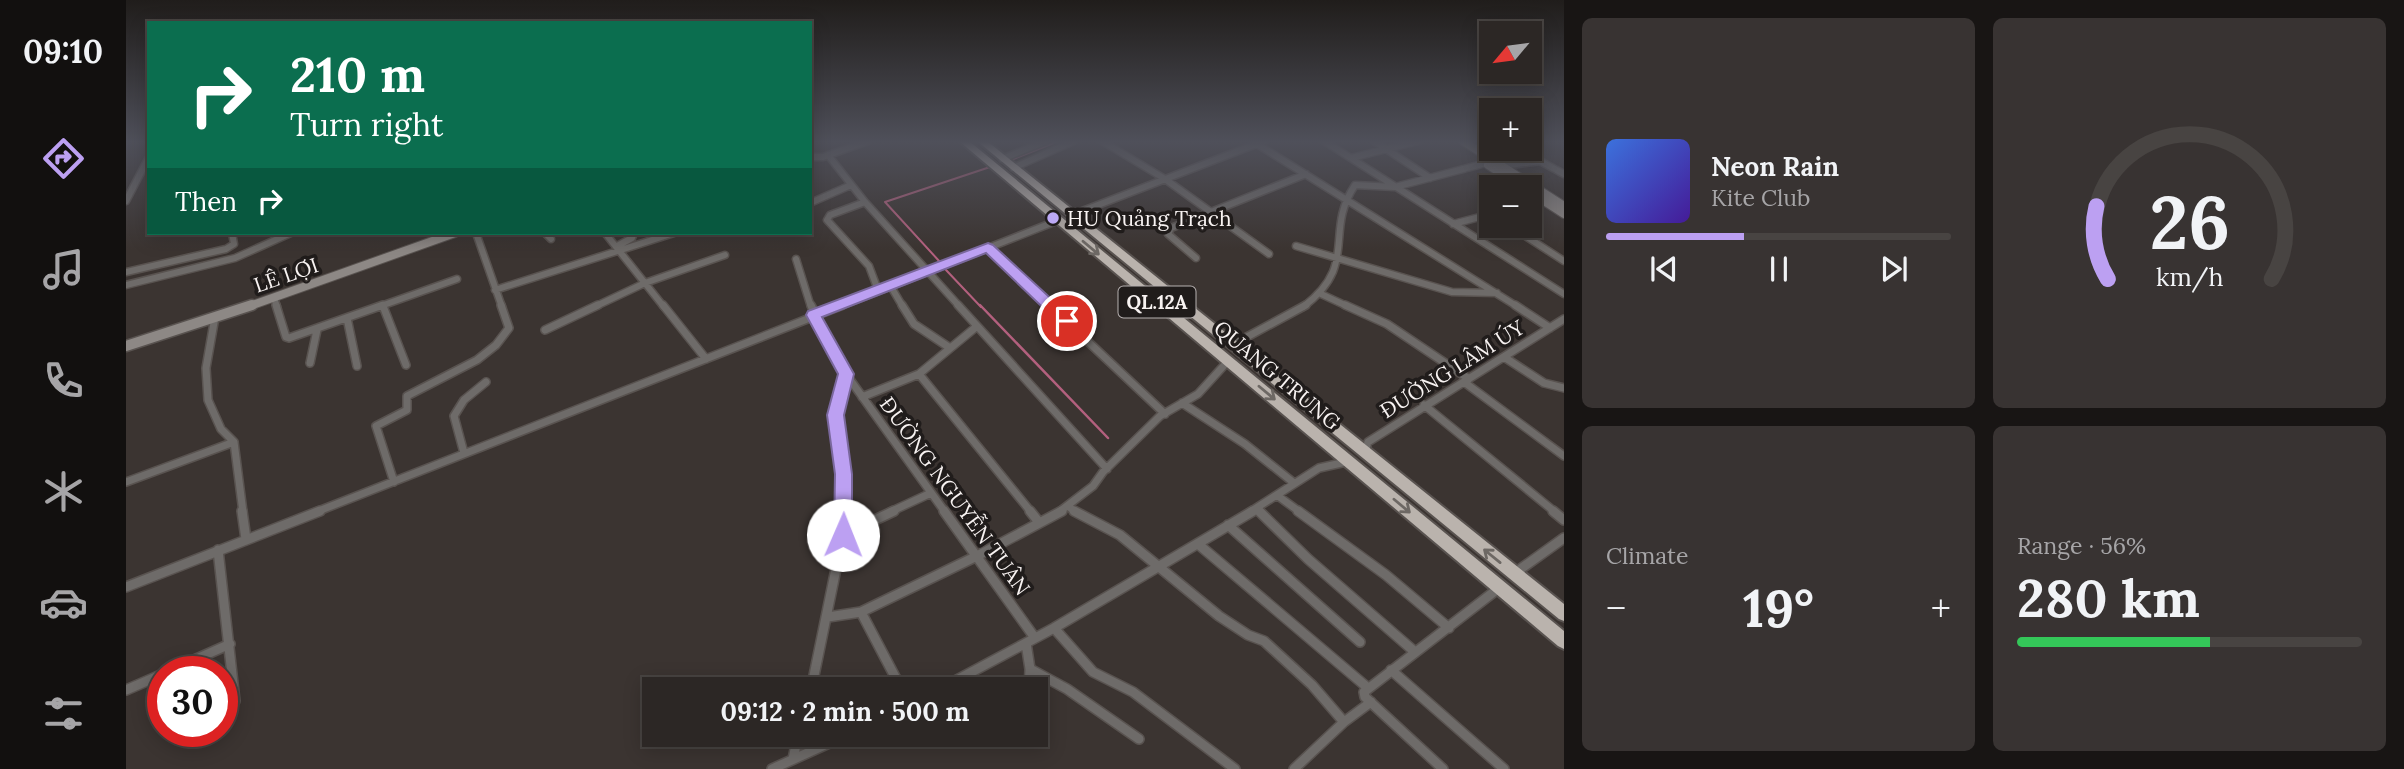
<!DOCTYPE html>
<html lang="en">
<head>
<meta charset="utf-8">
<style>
	body { margin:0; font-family:Lora,serif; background:#383332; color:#f1f3f6; height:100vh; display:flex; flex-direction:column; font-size:26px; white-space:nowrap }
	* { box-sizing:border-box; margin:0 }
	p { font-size:23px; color:#a6a5a7 }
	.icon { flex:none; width:38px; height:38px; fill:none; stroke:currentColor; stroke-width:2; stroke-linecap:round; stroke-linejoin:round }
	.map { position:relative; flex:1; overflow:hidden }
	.sheet { display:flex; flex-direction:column; gap:18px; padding:18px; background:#181514; width:840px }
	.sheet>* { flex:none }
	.banner { position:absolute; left:21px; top:21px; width:665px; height:214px; border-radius:0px; box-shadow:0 4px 18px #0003,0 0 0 2px #484442; background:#0b6e4f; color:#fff; overflow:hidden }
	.needle { width:46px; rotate:241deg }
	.controls { position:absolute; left:1353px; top:21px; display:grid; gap:14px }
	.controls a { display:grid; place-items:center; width:63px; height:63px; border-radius:0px; background:#2c2725; box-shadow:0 4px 18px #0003,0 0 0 2px #484442; font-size:35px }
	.speed { position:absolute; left:21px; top:656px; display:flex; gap:14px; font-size:35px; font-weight:700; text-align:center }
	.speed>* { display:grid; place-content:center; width:91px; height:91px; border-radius:50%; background:#2c2725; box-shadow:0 4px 18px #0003,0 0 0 2px #484442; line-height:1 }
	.speed .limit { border:10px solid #d22; background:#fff; color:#111 }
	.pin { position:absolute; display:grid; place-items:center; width:60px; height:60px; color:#fff; margin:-30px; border:4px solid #fff; border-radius:50%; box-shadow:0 2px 7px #0007 }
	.me { position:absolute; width:77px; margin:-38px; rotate:1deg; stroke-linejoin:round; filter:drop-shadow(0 0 5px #0008) }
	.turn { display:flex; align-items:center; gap:24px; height:147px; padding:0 28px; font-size:32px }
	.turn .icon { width:91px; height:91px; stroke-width:2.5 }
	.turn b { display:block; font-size:49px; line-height:60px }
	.then { display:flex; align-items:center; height:66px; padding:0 28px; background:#0003; gap:14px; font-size:26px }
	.big { font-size:52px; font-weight:800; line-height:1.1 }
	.sheet .tile { flex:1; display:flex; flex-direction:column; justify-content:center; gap:10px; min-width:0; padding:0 24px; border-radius:10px; background:#383332 }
	.sheet .dial { align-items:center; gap:0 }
	.dial svg { height:182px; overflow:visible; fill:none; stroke:#484442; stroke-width:7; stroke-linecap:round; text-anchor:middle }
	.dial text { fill:#f1f3f6; stroke:none }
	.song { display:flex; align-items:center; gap:21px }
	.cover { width:84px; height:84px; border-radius:10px; background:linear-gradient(135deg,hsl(220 70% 55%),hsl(260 70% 35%)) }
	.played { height:7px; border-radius:4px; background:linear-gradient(90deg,#bca0f2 40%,#484442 40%) }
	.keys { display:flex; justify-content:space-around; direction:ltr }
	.heat { display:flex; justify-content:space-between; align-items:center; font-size:38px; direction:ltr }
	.charge { height:10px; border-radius:5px; background:linear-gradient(90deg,#34c759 56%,#484442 0) }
	.sheet .tiles { flex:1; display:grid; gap:18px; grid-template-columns:repeat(2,1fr) }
	.trip { position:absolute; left:516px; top:677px; width:406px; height:70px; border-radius:0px; background:#2c2725; box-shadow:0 4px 18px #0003,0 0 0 2px #484442; font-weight:800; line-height:70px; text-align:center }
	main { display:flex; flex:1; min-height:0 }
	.dock { display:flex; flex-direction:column; width:126px; justify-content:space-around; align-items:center; background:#12100f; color:#a6a5a7 }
	.dock .icon { width:49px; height:49px }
	.dock .current { color:#bca0f2 }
	.dock b { font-size:32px; color:#f1f3f6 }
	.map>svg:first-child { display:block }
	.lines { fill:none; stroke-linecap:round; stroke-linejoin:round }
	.stream-far1 { stroke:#b3607e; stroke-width:2 }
	.stream { stroke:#b3607e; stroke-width:2.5 }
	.street-far2-casing { stroke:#595350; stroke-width:9 }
	.street-far1-casing { stroke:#595350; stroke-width:10 }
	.street-casing { stroke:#595350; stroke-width:12 }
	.secondary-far1-casing { stroke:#595350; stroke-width:10 }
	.secondary-casing { stroke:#595350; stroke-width:13 }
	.highway-casing { stroke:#595350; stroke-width:4 }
	.street-far2 { stroke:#6e6b69; stroke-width:6 }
	.street-far1 { stroke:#6e6b69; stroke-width:7 }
	.street { stroke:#6e6b69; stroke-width:9 }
	.secondary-far1 { stroke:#8d8885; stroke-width:8 }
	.secondary { stroke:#8d8885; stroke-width:10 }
	.highway { fill:#bab3ad; fill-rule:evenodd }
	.oneway { stroke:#6d6864 }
	.route { fill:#bca0f2; stroke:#7a689d; stroke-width:2 }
	.poi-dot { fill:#bca9f5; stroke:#201c1b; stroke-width:2.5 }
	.labels { text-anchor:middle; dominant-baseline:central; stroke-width:7; stroke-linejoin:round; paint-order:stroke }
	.shield { fill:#201c1b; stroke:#b7b2b2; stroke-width:2 }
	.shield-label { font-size:19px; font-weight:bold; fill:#f8f3f2 }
	.poi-label { font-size:21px; fill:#f8f3f2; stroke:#201c1b; text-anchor:start }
	.street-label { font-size:21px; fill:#f8f3f2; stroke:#201c1b }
</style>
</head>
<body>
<main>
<nav class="dock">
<b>09:10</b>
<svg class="icon current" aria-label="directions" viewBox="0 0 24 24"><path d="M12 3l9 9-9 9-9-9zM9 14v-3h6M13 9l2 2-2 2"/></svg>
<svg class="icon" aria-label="music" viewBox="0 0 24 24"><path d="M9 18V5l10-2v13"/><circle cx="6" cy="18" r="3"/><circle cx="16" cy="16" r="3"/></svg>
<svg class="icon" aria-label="phone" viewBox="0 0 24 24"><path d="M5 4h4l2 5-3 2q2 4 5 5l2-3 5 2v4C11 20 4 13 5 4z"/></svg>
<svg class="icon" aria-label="climate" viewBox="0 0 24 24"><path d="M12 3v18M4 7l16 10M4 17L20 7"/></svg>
<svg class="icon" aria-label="car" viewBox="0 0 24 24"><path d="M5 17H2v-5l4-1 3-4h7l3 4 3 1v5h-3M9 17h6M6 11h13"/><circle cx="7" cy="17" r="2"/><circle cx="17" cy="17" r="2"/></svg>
<svg class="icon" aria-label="filters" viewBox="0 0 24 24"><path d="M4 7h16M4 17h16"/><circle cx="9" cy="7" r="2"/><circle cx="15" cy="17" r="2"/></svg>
</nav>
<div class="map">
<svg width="1438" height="769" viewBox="0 0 1438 769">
	<rect width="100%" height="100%" fill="#3b3431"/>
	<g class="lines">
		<path class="stream-far1" d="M 885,160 L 933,141
			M 814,262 L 759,202 L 864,167
			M 820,270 L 855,307"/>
		<path class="stream" d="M 854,305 L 982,438"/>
		<defs>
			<path id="street-far2" d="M 976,141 L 1039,179 L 1143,254
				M 1198,141 L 1438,294
				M 1248,141 L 1304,178
				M 1131,144 L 1392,307
				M 702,155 L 739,202 L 834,307
				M 684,157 L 697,157 L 742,141
				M 1225,158 L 1292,141
				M 876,159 L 920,141
				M 1376,166 L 1414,161 L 1438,174
				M 887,168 L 948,141
				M 0,201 L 23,157
				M 739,202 L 704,215 L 701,220 L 743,266 L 752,290
				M 684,203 L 725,185
				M 1404,203 L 1416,200
				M 946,215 L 1138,141
				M 1327,224 L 1365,214
				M 1384,226 L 1438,261
				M 350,233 L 376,307
				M 419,233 L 425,239
				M 479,233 L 538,307
				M 493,245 L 506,238 L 508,233
				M 1170,246 L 1326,292 L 1371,293
				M 862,248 L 925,307
				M 1070,258 L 1042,234 L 1045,228 L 1180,174
				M 670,259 L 685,307
				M 0,272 L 100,249 L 108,244 L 106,233
				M 0,285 L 109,258 L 165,233
				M 764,285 L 777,307
				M 369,290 L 548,233
				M 1195,294 L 1223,307
				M 148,298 L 151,307
				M 252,307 L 331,279
				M 468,307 L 519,283 L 599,255
				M 712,307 L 933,220
				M 1177,307 C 1234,264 1197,233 1229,185 L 1269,187 L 1360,163"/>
			<path id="street-far1" d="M 150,305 L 160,337 L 163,338 L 257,305
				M 537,305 L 580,359
				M 685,305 L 720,374 L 709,414 L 717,474 L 717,512
				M 776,305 L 788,324 L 824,348
				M 832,305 L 981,469
				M 923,305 L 1039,414
				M 1219,305 L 1261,324 L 1343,379
				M 1389,305 L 1424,328
				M 257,306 L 280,365
				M 89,317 L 80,368 L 82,400 L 95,429 L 108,442 L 117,512
				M 221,318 L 231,366
				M 419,330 L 472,305
				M 1106,345 L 1180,305
				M 1378,357 L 1418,383 L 1438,388
				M 184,363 L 191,330
				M 720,374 L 819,512
				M 793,374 L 905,512
				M 1338,382 L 1438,456
				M 736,397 L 793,374 L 850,327
				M 1056,403 L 1119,444 L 1168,483
				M 1298,405 L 1429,512
				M 1239,452 L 1242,442 L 1438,319
				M 338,453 L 328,416 L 338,400 L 360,382
				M 0,482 L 108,442
				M 268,482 L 250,426 L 281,410 L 281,396 L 351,360 L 370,345 L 383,328 L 375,305
				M 1152,496 L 1174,512
				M 943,507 L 950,512
				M 1131,509 L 1135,512
				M 190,512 L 717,305
				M 764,512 L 805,493
				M 933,512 L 967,486 L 977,472 L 1034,416 L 1072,394 L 1102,361
				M 1124,512 L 1193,468 L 1220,462"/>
			<path id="street" d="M 116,511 L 120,539
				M 818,511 L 909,638
				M 904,511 L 912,521
				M 948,511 L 994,535 L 1093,616 L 1122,635 L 1138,641 L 1186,685 L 1218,722
				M 1133,511 L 1182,559 L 1289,652
				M 1172,511 L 1260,575 L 1323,628
				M 1427,511 L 1438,520
				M 1102,525 L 1234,642
				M 717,535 L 768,511
				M 1072,544 L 1242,688
				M 92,550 L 109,701
				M 1389,573 L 1438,538
				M 0,587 L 194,511
				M 735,612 L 776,690
				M 702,617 L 735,612 L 851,556 L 936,511
				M 928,628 L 967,672 L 1007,692 L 1109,769
				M 900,643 L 904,669 L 903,690
				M 904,669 L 941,689 L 1013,739
				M 1265,670 L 1378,769
				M 41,672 L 104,644
				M 0,690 L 37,674
				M 685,690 L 717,535 L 717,511
				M 812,690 L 928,628 L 1127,511
				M 667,759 L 672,735
				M 646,769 L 721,735
				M 1168,769 L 1218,722 L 1245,702
				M 1317,769 L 1239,697 L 1238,692 L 1373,588"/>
			<path id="secondary-far1" d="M 1337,141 L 1438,206
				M 1362,165 L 1396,187
				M 1404,192 L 1438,214
				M 121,307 L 329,233"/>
			<path id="secondary" d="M 0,346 L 126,305"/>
			<path id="highway" d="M 833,141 L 843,141 L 1438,631 L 1438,649 L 1432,646 Z
				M 851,141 L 861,141 L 1438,604 L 1438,621 L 1433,619 Z"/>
		</defs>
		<use href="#street-far2" class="street-far2-casing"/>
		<use href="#street-far1" class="street-far1-casing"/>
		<use href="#street" class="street-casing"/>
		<use href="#secondary-far1" class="secondary-far1-casing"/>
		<use href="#secondary" class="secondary-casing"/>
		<use href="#highway" class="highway-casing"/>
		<use href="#street-far2" class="street-far2"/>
		<use href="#street-far1" class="street-far1"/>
		<use href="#street" class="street"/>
		<use href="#secondary-far1" class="secondary-far1"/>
		<use href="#secondary" class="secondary"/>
		<use href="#highway" class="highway"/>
	</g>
	<defs><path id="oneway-shaft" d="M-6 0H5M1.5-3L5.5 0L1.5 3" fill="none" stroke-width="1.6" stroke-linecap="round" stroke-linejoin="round" transform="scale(1.75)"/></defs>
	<g class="oneway">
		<use href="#oneway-shaft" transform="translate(965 248) rotate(40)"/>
		<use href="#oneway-shaft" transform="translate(1141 393) rotate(40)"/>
		<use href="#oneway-shaft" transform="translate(1276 506) rotate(40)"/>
		<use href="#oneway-shaft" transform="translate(1366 556) rotate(-141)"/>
	</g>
	<linearGradient id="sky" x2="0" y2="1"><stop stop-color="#201d1b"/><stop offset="0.57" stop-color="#4f505a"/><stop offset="1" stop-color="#4f505a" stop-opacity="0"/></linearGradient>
	<rect width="1438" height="249" fill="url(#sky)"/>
	<path class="route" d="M 862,243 L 867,245 L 946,318 L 948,321 L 946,325 L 935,325 L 860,253 L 696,317 L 728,374 L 718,415 L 726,474 L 726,535 L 723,541 L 717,543 L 710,541 L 708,535 L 709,474 L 701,415 L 712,374 L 680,315 L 682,311 Z"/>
	<circle class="poi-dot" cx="927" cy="218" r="7"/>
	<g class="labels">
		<rect class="shield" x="992.5" y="286.5" width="77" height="31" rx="5"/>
		<g class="shield-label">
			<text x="1031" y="302">QL.12A</text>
		</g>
		<g class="poi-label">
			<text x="941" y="218">HU Quảng Trạch</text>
		</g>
		<g class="street-label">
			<text transform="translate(160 275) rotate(-19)">LÊ LỢI</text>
			<text transform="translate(1326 369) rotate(-32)">ĐƯỜNG LÂM ÚY</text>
			<text transform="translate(1151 375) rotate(40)">QUANG TRUNG</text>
			<text transform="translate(829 496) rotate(54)">ĐƯỜNG NGUYỄN TUÂN</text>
		</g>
	</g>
</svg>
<div class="controls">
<a><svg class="needle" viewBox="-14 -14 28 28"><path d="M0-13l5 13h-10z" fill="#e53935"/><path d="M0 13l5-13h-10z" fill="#a6a5a7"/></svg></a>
<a>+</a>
<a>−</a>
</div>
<div class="speed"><div class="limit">30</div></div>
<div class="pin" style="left:941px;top:321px;background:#d93025"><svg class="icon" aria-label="arrive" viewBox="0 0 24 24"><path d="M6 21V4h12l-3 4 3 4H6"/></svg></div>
<svg class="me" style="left:717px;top:535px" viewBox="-20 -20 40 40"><circle r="19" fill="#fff"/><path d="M0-13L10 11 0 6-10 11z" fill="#bca0f2"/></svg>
<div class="trip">09:12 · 2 min · 500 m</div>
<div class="banner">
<div class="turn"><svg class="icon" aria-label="right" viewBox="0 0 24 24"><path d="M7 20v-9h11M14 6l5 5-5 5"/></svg><div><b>210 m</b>Turn right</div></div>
<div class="then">Then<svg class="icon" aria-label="right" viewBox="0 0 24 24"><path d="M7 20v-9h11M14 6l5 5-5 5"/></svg></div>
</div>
</div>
<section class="sheet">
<div class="tiles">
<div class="tile">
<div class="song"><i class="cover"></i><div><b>Neon Rain</b><p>Kite Club</p></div></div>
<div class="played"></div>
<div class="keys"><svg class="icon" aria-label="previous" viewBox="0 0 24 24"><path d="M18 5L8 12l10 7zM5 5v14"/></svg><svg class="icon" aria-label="pause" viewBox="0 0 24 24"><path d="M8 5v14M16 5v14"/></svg><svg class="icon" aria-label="next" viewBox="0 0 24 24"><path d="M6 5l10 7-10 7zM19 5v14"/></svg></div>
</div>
<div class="tile dial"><svg viewBox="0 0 100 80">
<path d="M14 69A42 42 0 1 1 86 69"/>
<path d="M14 69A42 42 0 0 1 9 37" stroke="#bca0f2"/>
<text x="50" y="56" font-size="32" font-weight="700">26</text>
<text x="50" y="72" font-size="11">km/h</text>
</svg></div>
<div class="tile"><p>Climate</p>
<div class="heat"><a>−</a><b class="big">19°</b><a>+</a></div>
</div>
<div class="tile"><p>Range · 56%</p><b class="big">280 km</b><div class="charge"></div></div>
</div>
</section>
</main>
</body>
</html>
